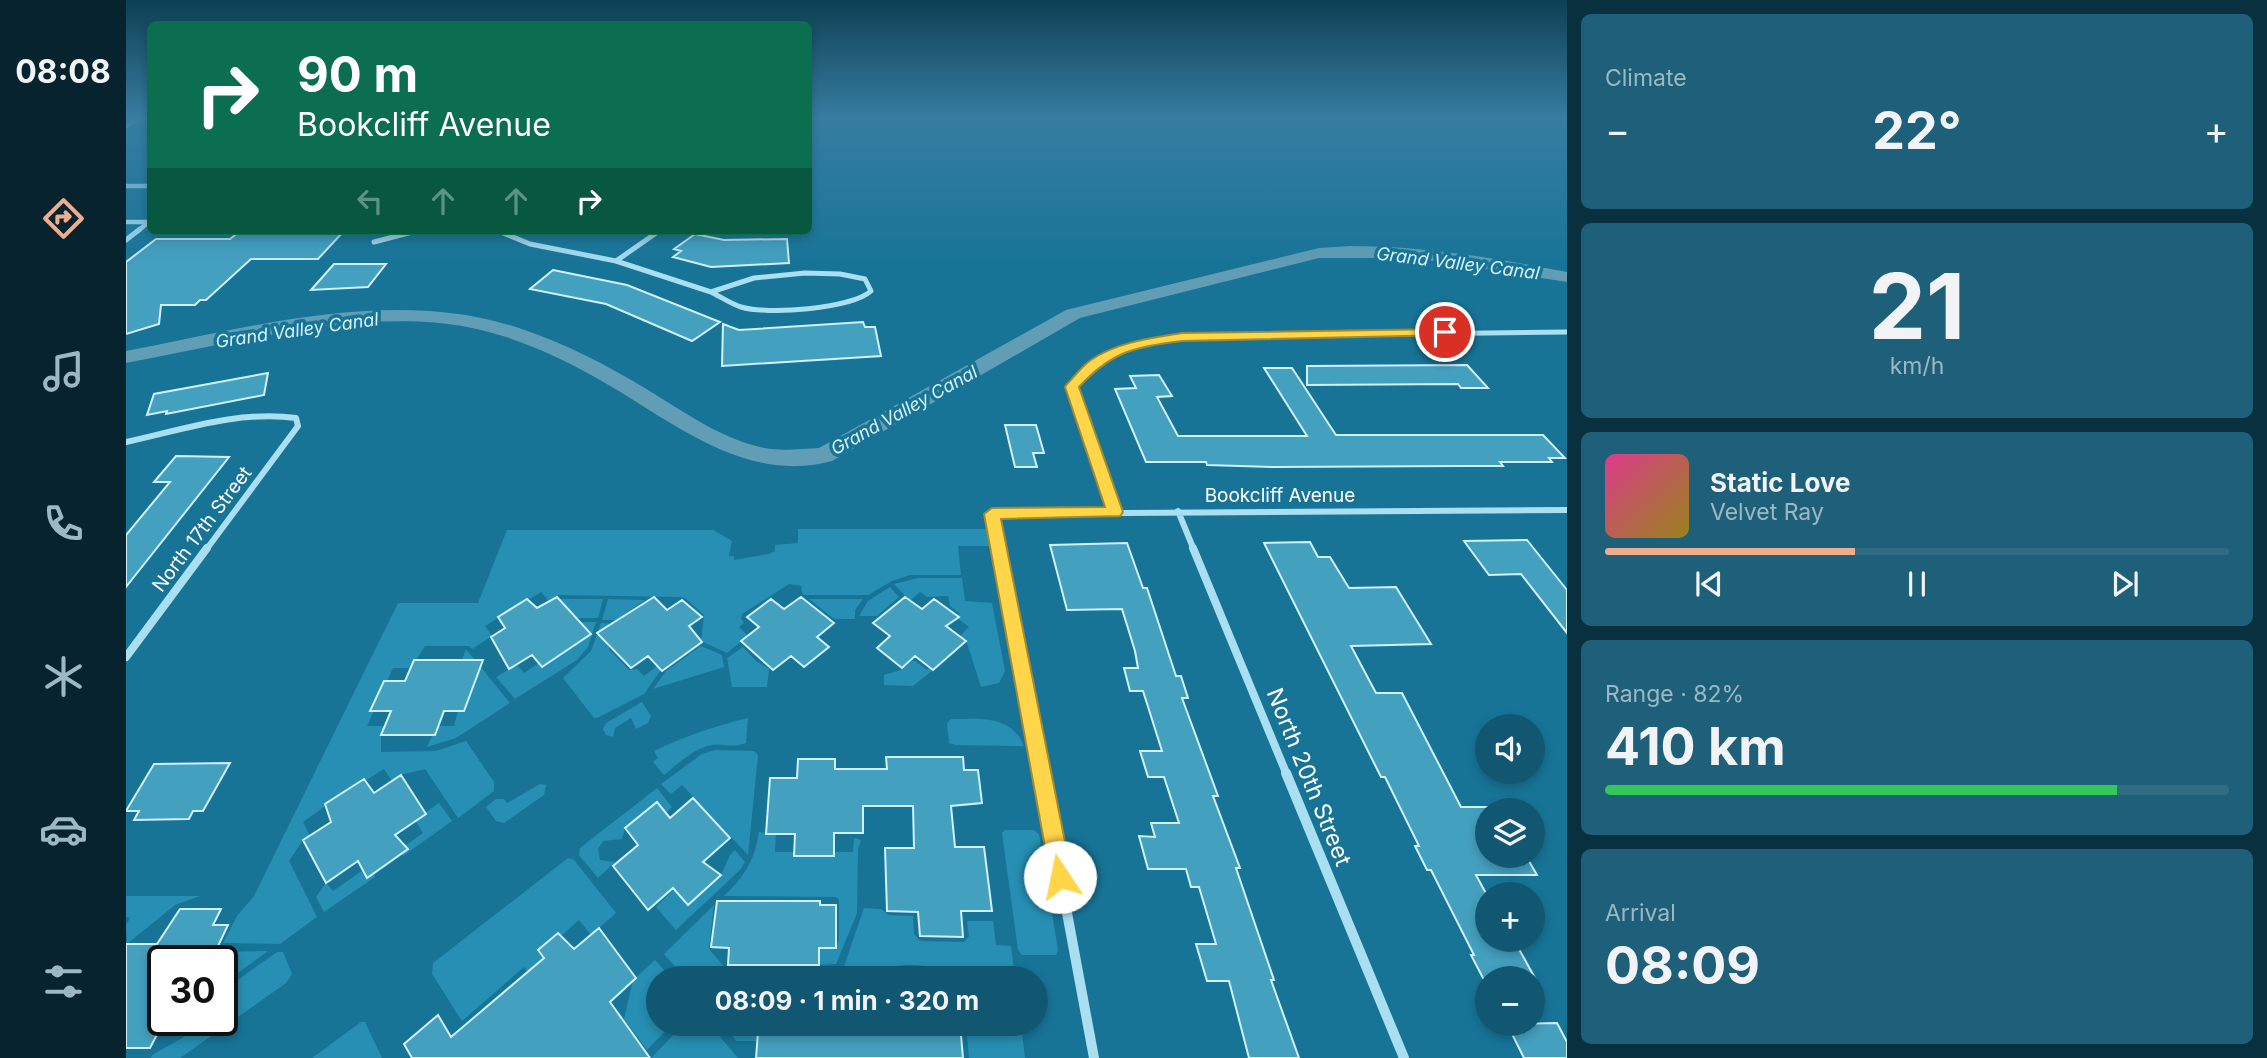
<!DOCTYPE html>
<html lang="en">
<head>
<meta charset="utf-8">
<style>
	body { margin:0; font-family:Inter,sans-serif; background:#1e6079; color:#f1f3f6; height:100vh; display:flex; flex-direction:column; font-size:26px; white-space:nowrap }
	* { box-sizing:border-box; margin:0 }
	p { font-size:23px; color:#9cb8c3 }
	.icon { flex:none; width:38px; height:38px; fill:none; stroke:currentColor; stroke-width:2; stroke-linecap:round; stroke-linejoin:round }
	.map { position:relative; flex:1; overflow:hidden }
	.details { display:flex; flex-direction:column; gap:14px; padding:14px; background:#09303e; width:700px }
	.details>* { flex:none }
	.hud { position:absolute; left:21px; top:21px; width:665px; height:214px; border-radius:10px; box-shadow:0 4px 10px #0003; background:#0b6e4f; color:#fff; overflow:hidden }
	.tools { position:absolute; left:1349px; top:714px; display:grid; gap:14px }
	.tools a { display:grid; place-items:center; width:70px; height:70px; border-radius:50%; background:#115771; box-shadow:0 4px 10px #0003; font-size:35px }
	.speed { position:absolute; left:21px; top:945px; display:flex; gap:14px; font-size:35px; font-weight:700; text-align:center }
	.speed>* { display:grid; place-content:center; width:91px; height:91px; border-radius:50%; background:#115771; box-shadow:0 4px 10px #0003; line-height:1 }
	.speed .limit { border:4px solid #111; border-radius:10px; background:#fff; color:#111 }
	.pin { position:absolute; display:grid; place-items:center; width:60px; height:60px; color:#fff; margin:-30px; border:4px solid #fff; border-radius:50%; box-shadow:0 2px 7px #0007 }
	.me { position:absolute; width:77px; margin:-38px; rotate:349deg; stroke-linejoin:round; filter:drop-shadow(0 0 5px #0008) }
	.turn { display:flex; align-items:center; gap:24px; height:147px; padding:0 35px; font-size:32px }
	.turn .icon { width:91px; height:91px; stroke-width:2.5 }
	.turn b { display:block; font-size:49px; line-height:60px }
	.lanes { display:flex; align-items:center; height:66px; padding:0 35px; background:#0003; justify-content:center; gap:35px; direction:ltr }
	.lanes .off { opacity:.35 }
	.big { font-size:52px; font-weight:700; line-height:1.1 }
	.details .widget { flex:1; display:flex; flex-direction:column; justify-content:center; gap:10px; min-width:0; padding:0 24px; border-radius:10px; background:#1e6079 }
	.details .dial { align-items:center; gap:0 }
	.dial b { font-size:91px; line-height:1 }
	.song { display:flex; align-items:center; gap:21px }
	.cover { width:84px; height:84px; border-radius:10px; background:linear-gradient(135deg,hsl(330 70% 55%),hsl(50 70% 35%)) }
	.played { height:7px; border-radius:4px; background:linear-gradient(90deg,#eead8d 40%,#306d84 40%) }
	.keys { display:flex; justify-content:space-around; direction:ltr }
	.heat { display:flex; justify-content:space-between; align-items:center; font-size:38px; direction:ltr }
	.charge { height:10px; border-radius:5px; background:linear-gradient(90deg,#34c759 82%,#306d84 0) }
	.trip { position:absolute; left:520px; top:966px; width:402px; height:70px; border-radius:35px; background:#115771; box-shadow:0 4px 10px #0003; font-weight:700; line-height:70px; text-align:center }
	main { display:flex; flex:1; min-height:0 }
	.tab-bar { display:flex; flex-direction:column; width:126px; justify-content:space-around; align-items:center; background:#07232d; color:#9cb8c3 }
	.tab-bar .icon { width:49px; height:49px }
	.tab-bar .selected { color:#eead8d }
	.tab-bar b { font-size:32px; color:#f1f3f6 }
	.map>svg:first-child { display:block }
	.green { fill:#268fb3 }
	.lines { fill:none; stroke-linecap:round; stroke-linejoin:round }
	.canal { fill:#619db4; fill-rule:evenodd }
	.building { fill:#44a0bf; stroke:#d0f1fc; stroke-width:2 }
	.street-far4 { stroke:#a9dff1; stroke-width:4.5 }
	.street-far3 { stroke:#a9dff1; stroke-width:5 }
	.street-far2 { stroke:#a9dff1; stroke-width:6 }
	.street-far1 { stroke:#a9dff1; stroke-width:8 }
	.street { stroke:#a9dff1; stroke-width:10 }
	.secondary { fill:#d8f2fc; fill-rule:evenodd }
	.route { fill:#ffd54a; stroke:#a68a30; stroke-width:2 }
	.labels { text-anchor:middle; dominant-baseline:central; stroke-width:7; stroke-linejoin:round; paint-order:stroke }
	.far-water-label { font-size:18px; font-style:italic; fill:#d6f2fb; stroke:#177497 }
	.street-label { font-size:19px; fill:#fff; stroke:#177497 }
	.near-street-label { font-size:23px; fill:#fff; stroke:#177497 }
</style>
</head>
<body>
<main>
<nav class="tab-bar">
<b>08:08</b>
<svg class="icon selected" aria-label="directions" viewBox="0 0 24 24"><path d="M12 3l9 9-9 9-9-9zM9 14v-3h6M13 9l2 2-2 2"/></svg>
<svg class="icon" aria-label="music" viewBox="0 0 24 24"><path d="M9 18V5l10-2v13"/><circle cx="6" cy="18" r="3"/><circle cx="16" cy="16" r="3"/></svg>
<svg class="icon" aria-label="phone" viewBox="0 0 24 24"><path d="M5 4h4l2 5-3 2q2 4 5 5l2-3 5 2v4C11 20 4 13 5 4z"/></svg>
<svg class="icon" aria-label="climate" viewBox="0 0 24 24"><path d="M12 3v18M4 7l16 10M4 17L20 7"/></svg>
<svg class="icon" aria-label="car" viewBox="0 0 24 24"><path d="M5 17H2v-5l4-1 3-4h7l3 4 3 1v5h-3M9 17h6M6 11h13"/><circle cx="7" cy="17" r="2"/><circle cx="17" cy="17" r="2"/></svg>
<svg class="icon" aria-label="filters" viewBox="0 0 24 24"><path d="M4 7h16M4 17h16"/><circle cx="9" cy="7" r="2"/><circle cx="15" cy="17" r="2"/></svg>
</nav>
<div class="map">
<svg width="1441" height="1058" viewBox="0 0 1441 1058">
	<rect width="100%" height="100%" fill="#177497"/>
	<path class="green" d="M 672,529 L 860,529 L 863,546 L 832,546 L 835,575 L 784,575 L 766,581 L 742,595 L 677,595 L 675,586 L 663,584 L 616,614 L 615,619 L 618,623 L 613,627 L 622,636 L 601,653 L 575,641 L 578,615 L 559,598 L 552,597 L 433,595 L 423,601 L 415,592 L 359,626 L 366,636 L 346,649 L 343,646 L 299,646 L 285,668 L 267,668 L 241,726 L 258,726 L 255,735 L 255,752 L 310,751 L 340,741 L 368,782 L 368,791 L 332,818 L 299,769 L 274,775 L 266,781 L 258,769 L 239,781 L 237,779 L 177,822 L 184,836 L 177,840 L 163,861 L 191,917 L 154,944 L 97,943 L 111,916 L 128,896 L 272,603 L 352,603 L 381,530 L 587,530 L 606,541 L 603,556 L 608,556 L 608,560 L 643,554 L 649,551 L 649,545 L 672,543 Z
		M 792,578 L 836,578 L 839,601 L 866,603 L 879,671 L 873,683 L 855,687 L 841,643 L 833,637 L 843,627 L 831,618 L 834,614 L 824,606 L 822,596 L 801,597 L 794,592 L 784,601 L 768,584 Z
		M 764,587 L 773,597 L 751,616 L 733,616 L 742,601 Z
		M 433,599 L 477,599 L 472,618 L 451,618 Z
		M 482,599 L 519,600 L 490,620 L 476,620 Z
		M 683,599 L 737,599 L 729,610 L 729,619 L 708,619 Z
		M 457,622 L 470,622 L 462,647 L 451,660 L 389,699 L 370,677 L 391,665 L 398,673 L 413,663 L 416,666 L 445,648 L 461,630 L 455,623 Z
		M 475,623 L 486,624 L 483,649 L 503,670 L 511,669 L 518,676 L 531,666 L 535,670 L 518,694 L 471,718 L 468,718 L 437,678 L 465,651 Z
		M 575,646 L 596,655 L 598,667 L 527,689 L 540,671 Z
		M 617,647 L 630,661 L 643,669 L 641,687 L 606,687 L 601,658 Z
		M 340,649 L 384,703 L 330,738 L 301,747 L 311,726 L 328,726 L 346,660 L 336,660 Z
		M 788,660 L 801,670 L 804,668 L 807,670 L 787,686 L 758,685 L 758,675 L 775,670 Z
		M 516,702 L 525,716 L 522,723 L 510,729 L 505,718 L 489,728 L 487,737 L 480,735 L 477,729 L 480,723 Z
		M 622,718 L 620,743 C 609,748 598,744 586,745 C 568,748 552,764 538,775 L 527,762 L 532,758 L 528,751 C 559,736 589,726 622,718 Z
		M 825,719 C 853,719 885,714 898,746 L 830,745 L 823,743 L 821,723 Z
		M 589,750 L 628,751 L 632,755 L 622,855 L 556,785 L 545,794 L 535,784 L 576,754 Z
		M 414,784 L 420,785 L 418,795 L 378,823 L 370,821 L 360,807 L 370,799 L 378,799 L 381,803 Z
		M 531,788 L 546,807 L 540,813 L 530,802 L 499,828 L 496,839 L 477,841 L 472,849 L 474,860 L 489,862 L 472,878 L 453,855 L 454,848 Z
		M 313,803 L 326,821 L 277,856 L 276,853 L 281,849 L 279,846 L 297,833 L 289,820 Z
		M 879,830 L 907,830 L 913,834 L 932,950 L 930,955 L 896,955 L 892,950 L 876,833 Z
		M 633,832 L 650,834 L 649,852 L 668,852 L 668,856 L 708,856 L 708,852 L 727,852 L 728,838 L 735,840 L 732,849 L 731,913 L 710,964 L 693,965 L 693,948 L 710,948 L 713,940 L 713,900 L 710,897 L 598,896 C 619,876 628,861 633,832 Z
		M 609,850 L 619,862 L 615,869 L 550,930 L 530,907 L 548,889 L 563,905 L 595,875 L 604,855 Z
		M 442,858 L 448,860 L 490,913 L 465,935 L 453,920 L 435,936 L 431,933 L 412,950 L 424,968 L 408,981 L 398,967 L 336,1021 L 306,974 L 307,963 Z
		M 237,870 L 241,878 L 248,873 L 249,877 L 198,912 L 190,897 L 200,883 L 207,891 Z
		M 0,896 L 74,896 L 49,905 L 1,944 L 0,925 L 4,918 L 0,917 Z
		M 588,905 L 583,949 L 600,969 L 591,978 L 559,978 L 538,954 Z
		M 738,908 L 755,909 L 763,915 L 787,916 L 788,934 L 794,941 L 838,942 L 843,936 L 841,921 L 867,921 L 870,945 L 885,946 L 889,978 L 820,978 L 809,976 L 809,970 C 794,961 767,967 750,968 L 747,976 L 714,978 Z
		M 142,951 L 101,981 L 96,987 L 96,961 L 89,961 L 93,952 Z
		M 151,952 L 157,952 L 166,974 L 160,983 L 54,1058 L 25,1058 L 26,1055 L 58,1037 L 73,1020 L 96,1020 L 96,995 L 106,984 Z
		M 529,960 L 545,978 L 532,978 L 532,1024 L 546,1024 L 521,1050 L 498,1019 L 507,980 Z
		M 612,973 L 705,973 L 707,978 L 612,978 Z
		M 235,1022 L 239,1022 L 256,1058 L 186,1058 Z
		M 558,1024 L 583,1024 L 612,1058 L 525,1058 Z
		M 641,1024 L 640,1032 L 632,1032 L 632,1041 L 610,1041 L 598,1025 Z
		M 840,1024 L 895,1024 L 899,1058 L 843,1058 Z"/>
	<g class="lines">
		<path class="canal" d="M 1224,246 C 1298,246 1369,258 1441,272 L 1441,282 L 1287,258 L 1193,258 L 954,318 L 706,461 C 618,485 545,420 474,380 C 432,356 388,336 341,327 C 237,307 104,344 0,363 L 0,351 C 126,327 267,286 393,328 C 438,343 481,365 522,390 C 555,410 591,436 630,446 C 650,452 672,449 693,448 L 940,310 L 1193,248 Z"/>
	</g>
	<path class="building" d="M 114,231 L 218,231 L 192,259 L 125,259 L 80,300 L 74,300 L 69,305 L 35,305 L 33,324 L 0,334 L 0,262 L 30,239 L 104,239 Z
		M 569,234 L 598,240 L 661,239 L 663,263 L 585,267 L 547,257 L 555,251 L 548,249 Z
		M 208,264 L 260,264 L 242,287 L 185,290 Z
		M 427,270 L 501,285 L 594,322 L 566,341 L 480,304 L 404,289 Z
		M 737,322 L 739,327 L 749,327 L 755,356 L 596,366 L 597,324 L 613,330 Z
		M 1341,365 L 1362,388 L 1335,388 L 1332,384 L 1181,385 L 1181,366 Z
		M 1138,368 L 1166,368 L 1210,435 L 1417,435 L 1439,458 L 1423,458 L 1426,462 L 1374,462 L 1377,466 L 1333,466 L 1147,467 L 1081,465 L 1080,462 L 1020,462 L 989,389 L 1010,388 L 1004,376 L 1033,375 L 1046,396 L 1031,397 L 1052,436 L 1181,436 Z
		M 142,373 L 138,395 L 40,414 L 41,411 L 21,415 L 28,394 Z
		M 879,425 L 910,425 L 918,453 L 907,453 L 911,467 L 889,467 Z
		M 50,456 L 103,457 L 0,587 L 0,535 L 44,482 L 28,482 Z
		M 1401,540 L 1441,590 L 1441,633 L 1395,574 L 1363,575 L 1338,541 Z
		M 1184,542 L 1192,557 L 1204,557 L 1223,588 L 1270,587 L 1305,644 L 1225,646 L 1250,693 L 1276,693 L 1335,807 L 1362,807 L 1362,856 L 1400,856 L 1411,875 L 1350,875 L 1362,897 L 1362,940 L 1388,940 L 1409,978 L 1362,978 L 1362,981 L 1357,978 L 1345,955 L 1348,955 L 1305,870 L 1301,870 L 1289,846 L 1293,846 L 1259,777 L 1255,777 L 1138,543 Z
		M 1001,543 L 1017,588 L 1021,588 L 1050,676 L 1055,676 L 1062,698 L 1056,698 L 1092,796 L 1087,796 L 1114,868 L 1110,868 L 1148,980 L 1145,980 L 1173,1058 L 1123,1058 L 1103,981 L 1081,981 L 1070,944 L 1090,944 L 1073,887 L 1065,887 L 1060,869 L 1022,869 L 1013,836 L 1029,837 L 1025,823 L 1053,823 L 1038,777 L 1022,777 L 1014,751 L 1036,751 L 1017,691 L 1004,691 L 998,668 L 1012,668 L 1009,651 L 996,609 L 941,610 L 924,545 Z
		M 431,597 L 465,634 L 416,667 L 406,655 L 383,669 L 365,637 L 379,628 L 372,617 L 401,599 L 411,608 Z
		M 528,597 L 541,610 L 556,600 L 576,617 L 563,626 L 576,642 L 536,671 L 522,656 L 505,668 L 471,633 Z
		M 675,597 L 708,623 L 691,637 L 703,647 L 678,667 L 665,656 L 647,670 L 615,641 L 633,627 L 621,617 L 645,599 L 658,609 Z
		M 779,597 L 796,609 L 808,599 L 833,617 L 820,626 L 840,641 L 807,670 L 789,656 L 776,668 L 751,648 L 764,636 L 747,623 Z
		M 288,660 L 357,660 L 338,711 L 318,711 L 309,735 L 255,735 L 265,711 L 244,711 L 258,681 L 279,681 Z
		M 760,757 L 837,757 L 838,770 L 852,770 L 856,803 L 825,806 L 829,847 L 858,847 L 866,911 L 835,911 L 837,937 L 794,936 L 792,912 L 761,911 L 759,848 L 788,848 L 787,806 L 737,806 L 737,833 L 708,833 L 708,856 L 668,856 L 669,834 L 640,834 L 644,778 L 671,778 L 672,759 L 709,759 L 709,769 L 761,769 Z
		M 104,763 L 77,811 L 67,811 L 63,819 L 8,820 L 13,811 L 0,811 L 28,764 Z
		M 275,775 L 300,814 L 269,835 L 282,849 L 241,878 L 232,861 L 200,883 L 177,840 L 205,822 L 199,804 L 238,779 L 248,793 Z
		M 567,798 L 604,838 L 577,862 L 595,875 L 562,905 L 547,888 L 522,910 L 487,866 L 512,845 L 499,828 L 531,802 L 544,818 Z
		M 591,901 L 694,901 L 694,905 L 710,905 L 710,948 L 693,948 L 693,965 L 602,965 L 603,948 L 585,947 Z
		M 54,909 L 95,909 L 87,925 L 102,925 L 85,961 L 37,961 L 37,1023 L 24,1048 L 0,1048 L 0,944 L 31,944 Z
		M 473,928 L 510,978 L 484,1002 L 524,1058 L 286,1058 L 278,1044 L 312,1015 L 325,1037 L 418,958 L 412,950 L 432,933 L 448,949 Z
		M 1431,1023 L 1441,1042 L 1441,1058 L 1398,1058 L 1381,1024 Z
		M 649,1024 L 834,1024 L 837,1058 L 630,1058 L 632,1032 L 649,1032 Z"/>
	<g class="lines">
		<path class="street-far4" d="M 0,186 L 24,186
			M 0,222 L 24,222
			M 12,231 L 24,221"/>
		<path class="street-far3" d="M 372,231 L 404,244 L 490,261 L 585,292
			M 0,240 L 14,229
			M 248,242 L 290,231
			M 490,261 L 533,231
			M 679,273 L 714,274 L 739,279 L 745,291 C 725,309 641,315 615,307 C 605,304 595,297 585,292 L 628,278 Z
			M 959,372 C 984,346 1022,342 1056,337 L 1441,332"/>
		<path class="street-far2" d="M 961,370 L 946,387 L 989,512
			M 0,442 C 55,430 113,410 170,418 L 172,426 L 80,550
			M 1052,511 L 1068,550
			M 873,550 L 866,514 L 1441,510"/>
		<path class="street-far1" d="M 872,548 L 915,775
			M 1067,548 L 1161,775
			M 0,657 L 81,548"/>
		<path class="street" d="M 915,773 L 968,1058
			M 1160,773 L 1278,1058"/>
		<path class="secondary" d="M 8,118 L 17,118 L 0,129 L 0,124 Z"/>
	</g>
	<linearGradient id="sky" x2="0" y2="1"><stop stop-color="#0d4053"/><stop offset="0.44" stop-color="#367da1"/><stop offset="1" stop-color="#367da1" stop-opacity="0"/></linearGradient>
	<rect width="1441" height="267" fill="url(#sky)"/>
	<path class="route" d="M 1319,329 L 1325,332 L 1323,335 L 1056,341 C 1009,347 986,351 953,387 L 997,512 L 994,516 L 875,519 L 946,877 L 942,885 L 934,888 L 926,885 L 858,514 L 866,508 L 979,507 L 939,387 L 941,384 C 949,376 956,366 965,360 C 991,342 1026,338 1056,333 Z"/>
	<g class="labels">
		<g class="far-water-label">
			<text transform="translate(1332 263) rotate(7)">Grand Valley Canal</text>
			<text transform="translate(171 330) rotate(-8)">Grand Valley Canal</text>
			<text transform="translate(778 410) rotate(-29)">Grand Valley Canal</text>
		</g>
		<g class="street-label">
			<text x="1154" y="495">Bookcliff Avenue</text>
			<text transform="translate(76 529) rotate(-53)">North 17th Street</text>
		</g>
		<g class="near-street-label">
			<text transform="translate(1183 777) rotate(68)">North 20th Street</text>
		</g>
	</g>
</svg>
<div class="tools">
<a><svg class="icon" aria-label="sound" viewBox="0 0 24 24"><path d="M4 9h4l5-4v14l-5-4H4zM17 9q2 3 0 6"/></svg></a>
<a><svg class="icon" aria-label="layers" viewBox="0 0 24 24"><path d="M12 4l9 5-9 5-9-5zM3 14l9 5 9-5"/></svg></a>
<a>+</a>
<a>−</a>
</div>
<div class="speed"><div class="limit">30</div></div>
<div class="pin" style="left:1319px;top:332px;background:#d93025"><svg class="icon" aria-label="arrive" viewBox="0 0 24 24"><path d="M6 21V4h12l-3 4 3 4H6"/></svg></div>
<svg class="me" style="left:934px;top:877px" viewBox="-20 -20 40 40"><circle r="19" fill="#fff"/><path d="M0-13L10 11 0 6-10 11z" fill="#ffd54a"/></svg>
<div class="trip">08:09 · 1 min · 320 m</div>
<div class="hud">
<div class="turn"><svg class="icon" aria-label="right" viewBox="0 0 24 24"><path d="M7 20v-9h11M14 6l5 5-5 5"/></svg><div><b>90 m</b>Bookcliff Avenue</div></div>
<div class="lanes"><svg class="icon off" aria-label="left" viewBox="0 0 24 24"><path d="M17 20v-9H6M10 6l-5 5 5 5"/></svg><svg class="icon off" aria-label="ahead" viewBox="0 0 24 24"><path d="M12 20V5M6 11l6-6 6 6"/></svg><svg class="icon off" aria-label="ahead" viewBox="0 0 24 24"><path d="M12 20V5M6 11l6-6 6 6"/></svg><svg class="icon" aria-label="right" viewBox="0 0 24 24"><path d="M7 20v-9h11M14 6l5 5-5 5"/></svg></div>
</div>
</div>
<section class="details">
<div class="widget"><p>Climate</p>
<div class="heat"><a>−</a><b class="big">22°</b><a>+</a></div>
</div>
<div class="widget dial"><b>21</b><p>km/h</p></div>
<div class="widget">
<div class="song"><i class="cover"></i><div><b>Static Love</b><p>Velvet Ray</p></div></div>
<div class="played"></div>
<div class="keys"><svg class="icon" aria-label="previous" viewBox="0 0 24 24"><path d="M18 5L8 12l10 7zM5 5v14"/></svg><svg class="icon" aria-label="pause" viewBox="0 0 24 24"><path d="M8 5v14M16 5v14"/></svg><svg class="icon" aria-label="next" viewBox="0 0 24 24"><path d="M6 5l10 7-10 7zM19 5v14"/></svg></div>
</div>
<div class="widget"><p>Range · 82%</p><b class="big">410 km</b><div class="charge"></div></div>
<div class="widget"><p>Arrival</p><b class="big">08:09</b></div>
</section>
</main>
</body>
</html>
